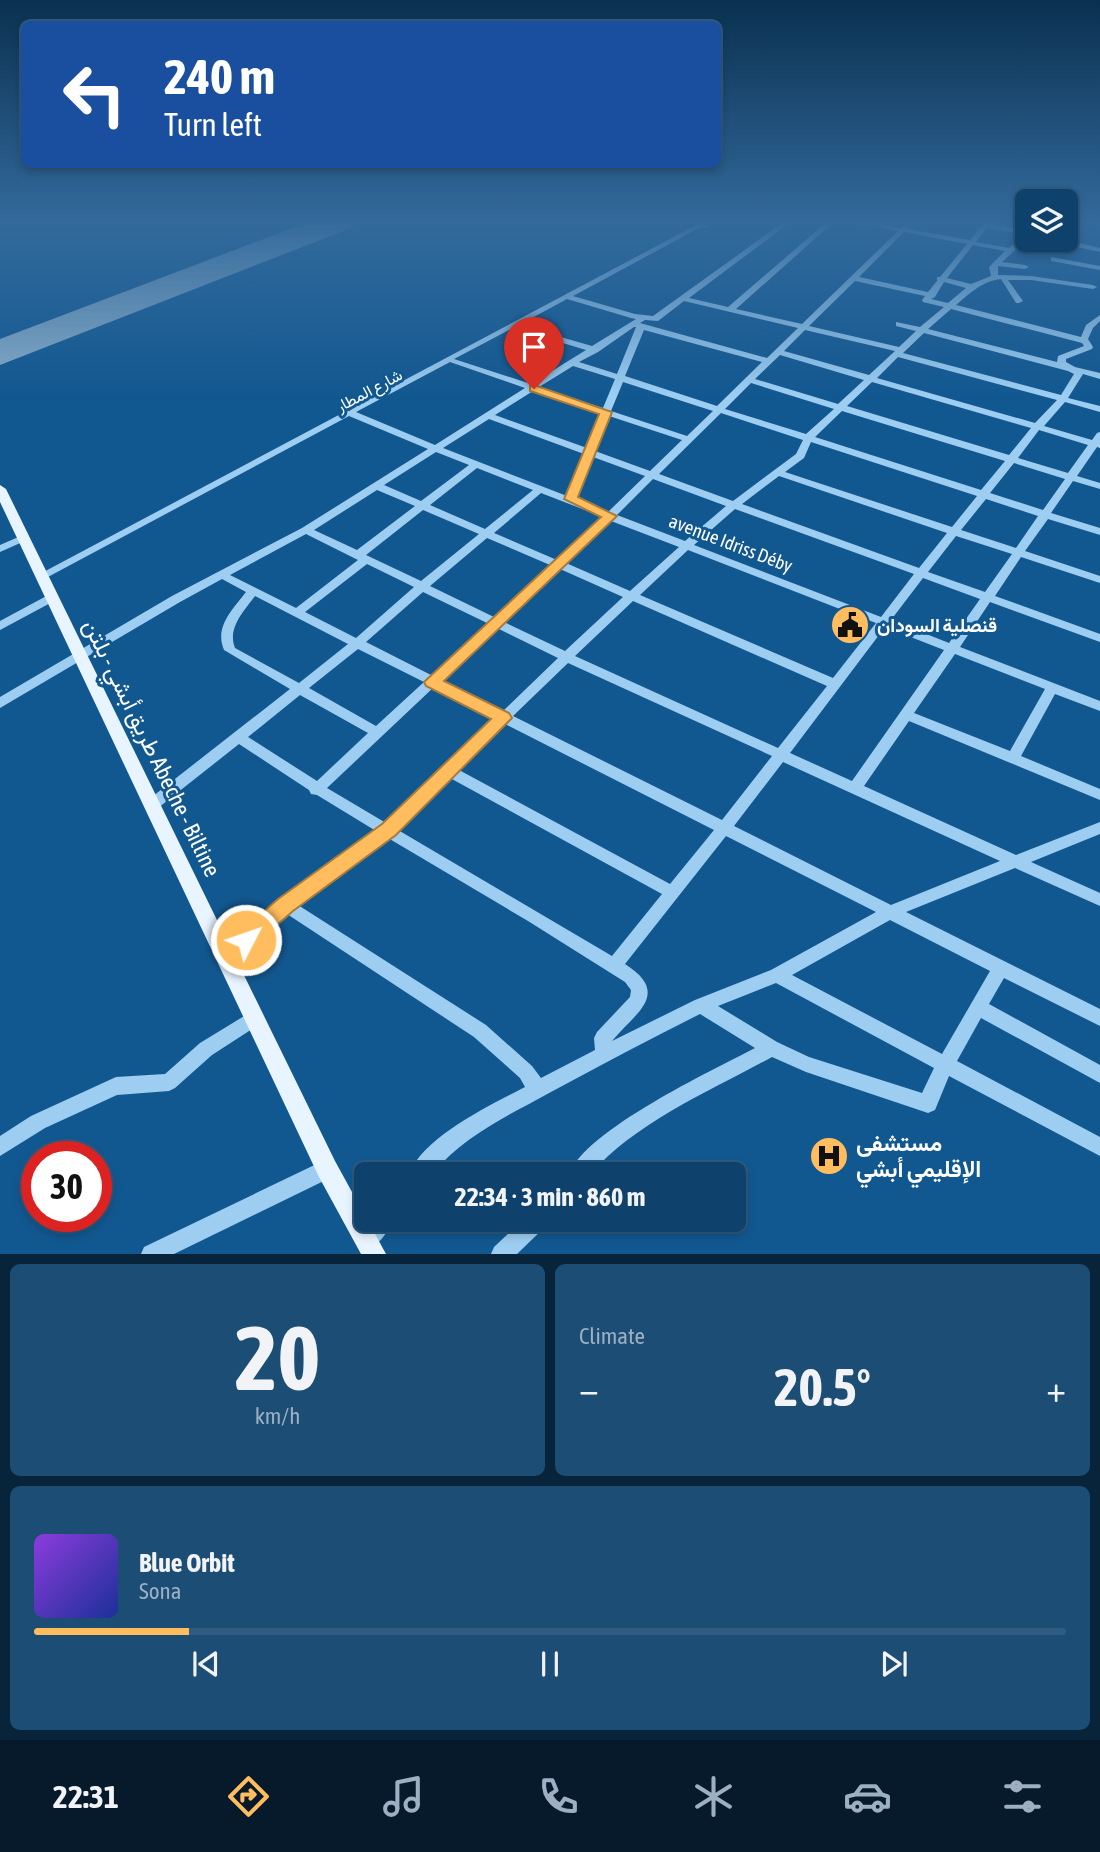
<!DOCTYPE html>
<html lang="en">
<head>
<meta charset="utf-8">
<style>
	body { margin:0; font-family:"Asap Condensed",Vazirmatn,sans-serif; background:#1c4d74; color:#f1f3f6; height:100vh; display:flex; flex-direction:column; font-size:26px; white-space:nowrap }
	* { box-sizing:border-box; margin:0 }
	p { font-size:23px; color:#9bb0c2 }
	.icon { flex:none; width:38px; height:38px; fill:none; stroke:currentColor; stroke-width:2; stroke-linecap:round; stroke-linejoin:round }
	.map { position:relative; height:1254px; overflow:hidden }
	.drawer { display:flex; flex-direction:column; gap:10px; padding:10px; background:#08243b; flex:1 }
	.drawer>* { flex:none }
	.top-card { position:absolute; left:21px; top:21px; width:700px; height:147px; border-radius:10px; box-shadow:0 4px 10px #0003,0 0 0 2px #2e5b7f; background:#1a4fa0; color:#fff; overflow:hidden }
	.controls { position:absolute; left:1015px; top:189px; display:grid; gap:14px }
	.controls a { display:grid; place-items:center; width:63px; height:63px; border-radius:10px; background:#0e426c; box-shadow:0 4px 10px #0003,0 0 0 2px #2e5b7f; font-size:35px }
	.speed { position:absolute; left:21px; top:1141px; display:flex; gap:14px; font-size:35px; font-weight:700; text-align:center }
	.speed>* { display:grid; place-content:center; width:91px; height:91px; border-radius:50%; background:#0e426c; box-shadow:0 4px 10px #0003,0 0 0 2px #2e5b7f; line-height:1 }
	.speed .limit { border:10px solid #d22; background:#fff; color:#111 }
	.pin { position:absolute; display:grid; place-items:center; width:60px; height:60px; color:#fff; margin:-72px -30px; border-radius:50% 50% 50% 0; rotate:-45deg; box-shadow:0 0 7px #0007 }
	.pin .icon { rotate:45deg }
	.me { position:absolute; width:77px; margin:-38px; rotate:49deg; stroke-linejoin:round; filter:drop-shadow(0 0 5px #0008) }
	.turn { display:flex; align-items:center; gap:24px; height:147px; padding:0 28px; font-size:32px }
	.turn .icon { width:91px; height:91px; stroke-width:2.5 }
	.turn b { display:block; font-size:49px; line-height:60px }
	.big { font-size:52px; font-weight:700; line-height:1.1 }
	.drawer .card { flex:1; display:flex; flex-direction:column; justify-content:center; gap:10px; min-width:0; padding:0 24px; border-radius:10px; background:#1c4d74 }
	.drawer .dial { align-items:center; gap:0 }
	.dial b { font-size:91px; line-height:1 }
	.song { display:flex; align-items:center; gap:21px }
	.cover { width:84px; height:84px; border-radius:10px; background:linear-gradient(135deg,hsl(270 70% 55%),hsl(230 70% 35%)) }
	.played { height:7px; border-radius:4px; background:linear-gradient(90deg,#ffbd5e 15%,#2e5b7f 15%) }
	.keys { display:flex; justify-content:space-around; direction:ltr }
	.heat { display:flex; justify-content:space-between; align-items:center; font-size:38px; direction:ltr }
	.drawer .tiles { flex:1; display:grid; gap:10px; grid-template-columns:1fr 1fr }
	.card:last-child { grid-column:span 2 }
	.trip { position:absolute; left:354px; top:1162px; width:392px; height:70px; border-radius:10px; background:#0e426c; box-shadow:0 4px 10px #0003,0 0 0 2px #2e5b7f; font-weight:700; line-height:70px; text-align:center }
	.dock { display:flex; height:112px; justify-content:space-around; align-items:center; background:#061a2b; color:#9bb0c2 }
	.dock .icon { width:49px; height:49px }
	.dock .on { color:#ffbd5e }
	.dock b { font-size:32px; color:#f1f3f6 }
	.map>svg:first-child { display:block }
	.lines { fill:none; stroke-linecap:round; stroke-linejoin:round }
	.runway { fill:#88acc8; fill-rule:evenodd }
	.minor { fill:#9dcef2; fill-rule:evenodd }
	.major { fill:#e8f4ff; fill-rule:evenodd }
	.route { fill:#ffbd5e; stroke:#a67b3d; stroke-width:2 }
	.labels { text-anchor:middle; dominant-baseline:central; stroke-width:6; stroke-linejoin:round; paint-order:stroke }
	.far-street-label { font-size:16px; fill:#fff; stroke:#125890 }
	.street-label { font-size:19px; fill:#fff; stroke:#125890 }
	.poi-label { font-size:19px; font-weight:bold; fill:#fff; stroke:#125890; text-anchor:start }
	.near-street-label { font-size:23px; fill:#fff; stroke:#125890 }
	.near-poi-label { font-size:23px; font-weight:bold; fill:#fff; stroke:#125890; text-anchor:start }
</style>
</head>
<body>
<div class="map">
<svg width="1100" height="1254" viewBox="0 0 1100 1254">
	<rect width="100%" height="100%" fill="#125890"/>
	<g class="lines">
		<path class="runway" d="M 311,221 L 356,221 L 351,228 L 0,365 L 0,339 Z"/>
		<path class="minor" d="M 785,221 L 792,221 L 689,298 L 728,307 L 828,221 L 835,221 L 736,309 L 802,324 L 898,231 L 855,223 L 852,221 L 864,221 L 901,228 L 908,221 L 915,221 L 908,229 L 970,240 L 986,221 L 992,221 L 990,224 L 1027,230 L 1027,239 L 1002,262 L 1025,265 L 1029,267 L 1025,269 L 998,266 L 998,275 L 1031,276 L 1093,285 L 1097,287 L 1093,289 L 1031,280 L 1008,280 L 1023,301 L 1019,303 L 1016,303 L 1001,279 C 982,281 969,294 956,305 L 1081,337 L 1086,325 L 1100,315 L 1100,321 L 1093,328 L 1088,339 L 1093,347 L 1092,349 L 1066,359 L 1066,362 L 1075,367 L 1100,373 L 1100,379 L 1083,374 L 1068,398 L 1100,406 L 1100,412 L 1065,402 L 1044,426 L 1092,440 L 1097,433 L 1100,432 L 1100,448 L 1097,447 L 1077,476 L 1100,483 L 1100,489 L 1073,481 L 1051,513 L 1100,528 L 1100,535 L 1048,519 L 1025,551 L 1100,576 L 1100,583 L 1021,557 L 995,596 L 1100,634 L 1100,642 L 990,602 L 960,647 L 1100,701 L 1100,711 L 1055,694 L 1021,756 L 1100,789 L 1100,800 L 909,721 L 864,786 L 1016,855 L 1100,822 L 1100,834 L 1031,862 L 1100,893 L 1100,906 L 1015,868 L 906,912 L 1100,1009 L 1100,1026 L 1004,978 L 989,1004 L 1100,1065 L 1100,1083 L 981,1018 L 957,1061 L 1100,1137 L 1100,1156 L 949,1076 L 935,1110 L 928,1113 L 806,1072 L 772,1057 C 714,1089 634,1123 591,1174 L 569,1174 C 586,1130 711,1071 755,1048 L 700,1014 C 650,1039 601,1065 551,1092 C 506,1117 466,1134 432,1174 L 409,1174 C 424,1136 491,1105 525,1087 L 520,1078 L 474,1037 L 287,914 L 232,963 L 226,965 L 220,963 L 218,958 L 220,953 L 280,900 L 376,831 L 317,795 L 311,794 L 309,790 L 239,744 L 158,808 L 153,809 L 148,808 L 146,804 L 148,800 L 290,689 L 224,650 C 214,627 233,609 246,592 L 222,579 L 180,602 L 0,708 L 0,697 L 172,596 L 302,528 L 428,449 L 349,416 L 46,578 L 38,578 L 36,576 L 698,224 L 710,226 L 707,228 L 701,227 L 573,296 L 635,314 L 653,316 ZM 987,228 L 1024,234 L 1009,248 L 976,242 ZM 904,232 L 967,244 L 940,277 L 937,277 L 937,281 L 928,292 L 859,277 ZM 973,245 L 1005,251 L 989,267 L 991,276 L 971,284 L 947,278 ZM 855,281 L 925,296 L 922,300 L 923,302 L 944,307 L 920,327 L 896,322 L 896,326 L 916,331 L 899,347 L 809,326 ZM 944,282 L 966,288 L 948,303 L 931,299 L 935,297 ZM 567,299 L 631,318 L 636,319 L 592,346 L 519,325 ZM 684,301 L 798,328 L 767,358 L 640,323 L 645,320 L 658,321 ZM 951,309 L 1082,343 L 1084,346 L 1058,356 L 1057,362 L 928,329 ZM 515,327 L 516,329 L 586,350 L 531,384 L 454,359 ZM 634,327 L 636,327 L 617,374 L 579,362 L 598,352 ZM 644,330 L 762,362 L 717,406 L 625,376 ZM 805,330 L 895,351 L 869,375 L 784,351 ZM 924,333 L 1068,371 L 1074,374 L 1061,395 L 903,353 ZM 780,355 L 864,380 L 838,404 L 755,379 ZM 898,357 L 1057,400 L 1035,423 L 877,378 ZM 450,362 L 525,388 L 435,445 L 356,412 ZM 573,366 L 615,379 L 603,408 L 539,387 ZM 623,382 L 713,411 L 687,436 L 611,411 ZM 872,382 L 1031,428 L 1009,455 L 847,406 ZM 751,383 L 834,409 L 806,434 L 725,409 ZM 533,391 L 601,414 L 587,448 L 495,415 ZM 842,411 L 1005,461 L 981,490 L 815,437 ZM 721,413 L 803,440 L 796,454 L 733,501 L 659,474 ZM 609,416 L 682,440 L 650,471 L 595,451 ZM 489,419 L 584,454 L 567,496 L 443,448 ZM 1039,430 L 1088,445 L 1068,473 L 1018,458 ZM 811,442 L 977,496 L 952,527 L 785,472 L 804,458 ZM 436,452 L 469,465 L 421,501 L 384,485 ZM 593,457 L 645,476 L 608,512 L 576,499 ZM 1014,463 L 1065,479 L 1043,510 L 990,493 ZM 477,468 L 533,490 L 485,529 L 430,505 ZM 779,476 L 947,533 L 919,568 L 742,504 ZM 653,479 L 726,506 L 685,541 L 617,515 ZM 377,490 L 415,506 L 357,550 L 314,530 ZM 541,493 L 603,517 L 557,560 L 494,533 ZM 986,499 L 1038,516 L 1016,548 L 961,530 ZM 735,509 L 914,574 L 881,617 L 694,545 ZM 423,510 L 479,534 L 421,581 L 366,555 ZM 611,521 L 679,547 L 630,591 L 566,563 ZM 306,534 L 358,560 L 296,608 L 230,575 ZM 956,536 L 1012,554 L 985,592 L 928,572 ZM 487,538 L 550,565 L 494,617 L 430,586 ZM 688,550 L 876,623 L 833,678 L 640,595 ZM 367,564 L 414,587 L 356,638 L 305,612 ZM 560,569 L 623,597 L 565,651 L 504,622 ZM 923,578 L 980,599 L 949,643 L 891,620 ZM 423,592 L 487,623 L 431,675 L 366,642 ZM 255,596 L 348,644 L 299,683 L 235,648 C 227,628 244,611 255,596 ZM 633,601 L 827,686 L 778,748 L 575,656 ZM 885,627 L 944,650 L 852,781 L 790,753 ZM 497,628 L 558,658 L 503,711 L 442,680 ZM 358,649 L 424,682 L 376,726 L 309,688 ZM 955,654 L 1045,689 L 1010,751 L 914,713 ZM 568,663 L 772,756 L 722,820 L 513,716 ZM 434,687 L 495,718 L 386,823 L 327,788 ZM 300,695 L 368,733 L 317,781 L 248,737 ZM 505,724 L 714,830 L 670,884 L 459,770 ZM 783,762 L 1000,861 L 891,905 L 734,826 ZM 450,778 L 662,894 L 612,956 L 398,830 ZM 726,836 L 876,912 L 771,970 L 695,1000 L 612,1041 C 635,1013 672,994 625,964 ZM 388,838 L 528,921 L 625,982 L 631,990 L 630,997 L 597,1032 L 594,1038 L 595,1050 L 541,1078 L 532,1066 L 486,1025 L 298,905 ZM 890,920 L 990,971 L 942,1054 L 792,975 ZM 776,983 L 934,1068 L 922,1093 L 809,1057 L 777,1042 L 718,1006 Z
			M 1066,240 L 1100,248 L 1100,252 L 1063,244 L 1062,242 Z
			M 1051,257 L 1100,266 L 1100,270 L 1051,261 Z
			M 23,535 L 29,538 L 27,540 L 0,552 L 0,545 Z
			M 52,593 L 56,594 L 58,597 L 56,600 L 0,630 L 0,621 Z
			M 254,1010 L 260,1012 L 263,1018 L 260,1024 L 212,1055 L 175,1088 L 169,1091 L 117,1095 L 45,1128 L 0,1156 L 0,1136 L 31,1116 L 116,1077 L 165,1074 L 200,1043 Z
			M 327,1159 L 334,1162 L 337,1169 L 334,1176 L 174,1254 L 141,1254 L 144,1247 Z
			M 370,1220 L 393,1220 C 388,1232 379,1245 367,1250 L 360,1247 L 357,1240 Z
			M 523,1220 L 548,1220 L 545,1227 L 517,1254 L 491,1254 L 494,1247 Z"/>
		<path class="major" d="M 0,485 L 6,489 L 335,1161 L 386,1254 L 361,1254 L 319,1177 L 0,502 Z"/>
	</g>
	<linearGradient id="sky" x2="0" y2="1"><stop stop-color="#0a304f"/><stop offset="0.56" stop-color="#336a9c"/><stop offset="1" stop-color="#336a9c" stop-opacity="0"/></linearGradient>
	<rect width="1100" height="396" fill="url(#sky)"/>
	<path class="route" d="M 534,385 L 612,412 L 578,497 L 617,516 L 444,681 L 509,713 L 512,718 L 396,835 L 293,911 L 253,946 L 246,949 L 238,946 L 235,940 L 238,934 L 278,899 L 382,824 L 491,719 L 426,686 L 424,682 L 601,517 L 564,499 L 599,414 L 530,391 L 530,386 Z"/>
	<defs>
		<symbol id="civic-disc" viewBox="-11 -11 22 22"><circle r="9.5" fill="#ffbd5e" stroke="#125890"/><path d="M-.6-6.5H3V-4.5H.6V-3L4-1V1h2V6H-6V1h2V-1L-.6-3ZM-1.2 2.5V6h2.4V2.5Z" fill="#111"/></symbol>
		<symbol id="hospital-disc" viewBox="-11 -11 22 22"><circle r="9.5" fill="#ffbd5e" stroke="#125890"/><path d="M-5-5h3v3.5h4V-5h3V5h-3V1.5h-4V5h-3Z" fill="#111"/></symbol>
	</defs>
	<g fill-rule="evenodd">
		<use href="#civic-disc" x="828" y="603" width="44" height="44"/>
		<use href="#hospital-disc" x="807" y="1134" width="44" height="44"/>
	</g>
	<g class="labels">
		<g class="far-street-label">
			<text transform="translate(369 390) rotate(-28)">شارع المطار</text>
		</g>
		<g class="street-label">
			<text transform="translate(731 543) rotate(21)">avenue Idriss Déby</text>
		</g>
		<g class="poi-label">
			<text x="877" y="625">قنصلية السودان</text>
		</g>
		<g class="near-street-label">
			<text transform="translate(152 748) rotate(64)">طريق أبشي - بلتن Abeche - Biltine</text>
		</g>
		<g class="near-poi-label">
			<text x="856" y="1143">مستشفى<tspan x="856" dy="26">الإقليمي أبشي</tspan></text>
		</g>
	</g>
</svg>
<div class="controls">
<a><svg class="icon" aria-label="layers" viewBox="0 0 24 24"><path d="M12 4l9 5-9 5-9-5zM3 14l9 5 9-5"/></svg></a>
</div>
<div class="speed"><div class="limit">30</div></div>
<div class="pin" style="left:534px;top:389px;background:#d93025"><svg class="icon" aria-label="arrive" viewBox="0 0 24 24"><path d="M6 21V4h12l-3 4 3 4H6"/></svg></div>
<svg class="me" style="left:246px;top:940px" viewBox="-20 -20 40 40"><circle r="17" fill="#ffbd5e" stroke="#fff" stroke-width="3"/><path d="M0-11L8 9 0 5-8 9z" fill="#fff"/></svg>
<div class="trip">22:34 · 3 min · 860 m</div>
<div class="top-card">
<div class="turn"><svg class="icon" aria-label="left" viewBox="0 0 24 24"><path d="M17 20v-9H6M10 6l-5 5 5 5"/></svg><div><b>240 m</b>Turn left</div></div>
</div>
</div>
<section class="drawer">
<div class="tiles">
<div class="card dial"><b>20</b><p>km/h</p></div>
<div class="card"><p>Climate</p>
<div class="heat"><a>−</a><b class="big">20.5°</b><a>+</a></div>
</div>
<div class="card">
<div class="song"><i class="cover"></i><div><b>Blue Orbit</b><p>Sona</p></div></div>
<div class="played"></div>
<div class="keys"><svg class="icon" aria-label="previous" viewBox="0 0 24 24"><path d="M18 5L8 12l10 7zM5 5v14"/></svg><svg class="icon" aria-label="pause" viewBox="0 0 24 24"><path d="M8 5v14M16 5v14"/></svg><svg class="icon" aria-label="next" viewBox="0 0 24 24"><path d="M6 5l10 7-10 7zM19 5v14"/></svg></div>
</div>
</div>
</section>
<nav class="dock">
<b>22:31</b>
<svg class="icon on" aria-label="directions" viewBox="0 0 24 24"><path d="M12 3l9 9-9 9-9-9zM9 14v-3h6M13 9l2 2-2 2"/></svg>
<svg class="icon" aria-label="music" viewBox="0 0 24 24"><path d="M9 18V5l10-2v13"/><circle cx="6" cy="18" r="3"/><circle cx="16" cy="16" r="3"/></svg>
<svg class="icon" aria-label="phone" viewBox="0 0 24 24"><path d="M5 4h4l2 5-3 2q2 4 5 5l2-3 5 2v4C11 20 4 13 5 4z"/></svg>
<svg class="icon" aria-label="climate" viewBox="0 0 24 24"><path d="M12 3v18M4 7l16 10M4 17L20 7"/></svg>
<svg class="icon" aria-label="car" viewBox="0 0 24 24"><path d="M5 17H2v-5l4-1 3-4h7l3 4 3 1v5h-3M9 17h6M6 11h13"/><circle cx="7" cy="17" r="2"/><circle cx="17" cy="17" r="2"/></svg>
<svg class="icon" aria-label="filters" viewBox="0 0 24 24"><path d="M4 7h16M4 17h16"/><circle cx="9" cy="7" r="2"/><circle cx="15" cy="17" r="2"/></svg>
</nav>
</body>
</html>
